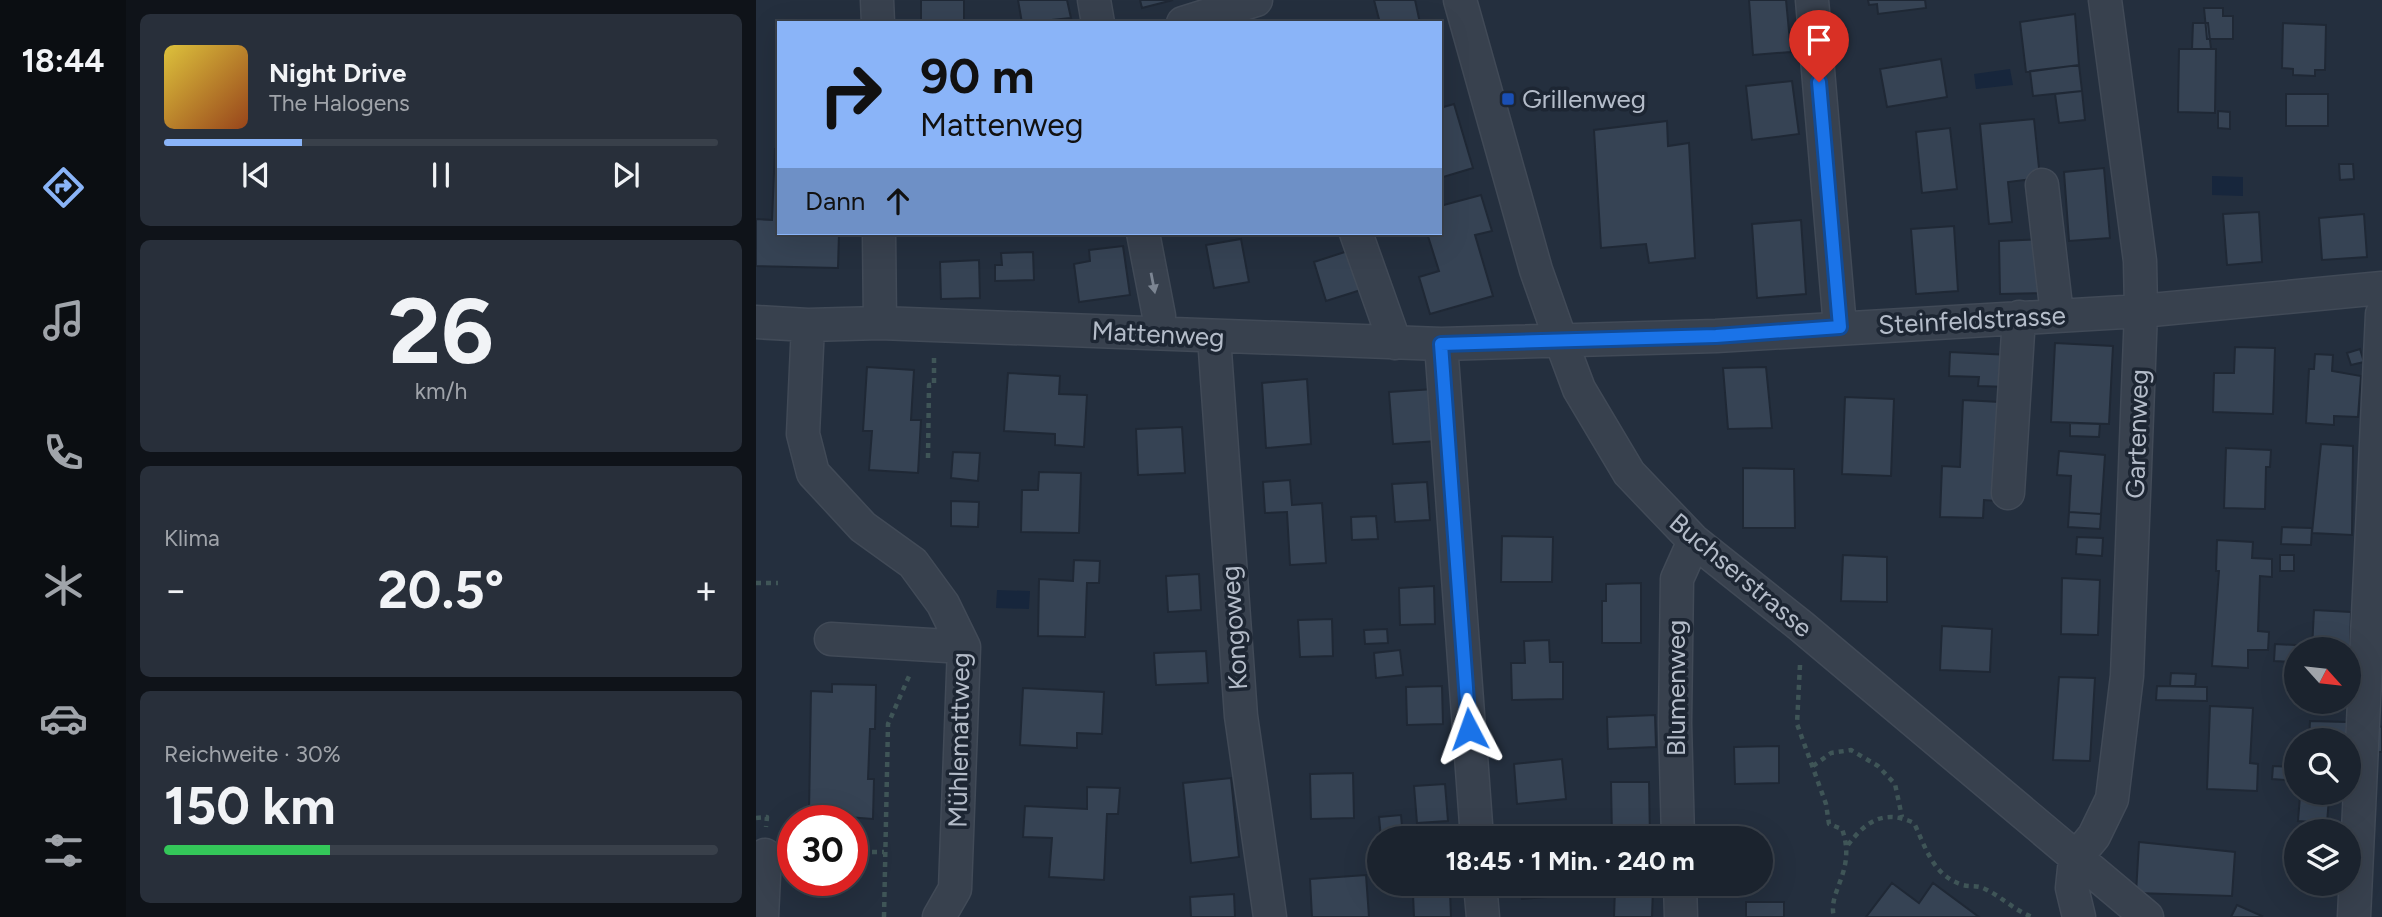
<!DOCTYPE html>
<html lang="de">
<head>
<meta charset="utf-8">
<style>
	body { margin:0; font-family:Figtree,sans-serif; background:#282f3a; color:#f1f3f6; height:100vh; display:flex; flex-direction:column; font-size:26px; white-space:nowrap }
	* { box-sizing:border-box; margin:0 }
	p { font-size:23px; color:#a0a4aa }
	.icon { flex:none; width:38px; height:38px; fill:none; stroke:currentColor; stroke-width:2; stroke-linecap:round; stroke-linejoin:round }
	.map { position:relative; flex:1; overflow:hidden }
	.panel { display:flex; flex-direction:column; gap:14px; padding:14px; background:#0f1319; width:630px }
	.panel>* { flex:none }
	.hud { position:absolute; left:21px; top:21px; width:665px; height:214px; border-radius:0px; box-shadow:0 7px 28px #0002,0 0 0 2px #39404a; background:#8ab4f8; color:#111; overflow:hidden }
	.needle { width:46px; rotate:117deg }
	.fabs { position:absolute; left:1528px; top:637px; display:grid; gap:14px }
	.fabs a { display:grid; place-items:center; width:77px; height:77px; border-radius:50%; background:#1b232e; box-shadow:0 7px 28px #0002,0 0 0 2px #39404a; font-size:35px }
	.speed { position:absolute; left:21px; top:805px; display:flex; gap:14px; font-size:35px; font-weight:700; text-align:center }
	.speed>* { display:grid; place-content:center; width:91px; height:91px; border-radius:50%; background:#1b232e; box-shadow:0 7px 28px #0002,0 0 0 2px #39404a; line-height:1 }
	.speed .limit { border:10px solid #d22; background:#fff; color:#111 }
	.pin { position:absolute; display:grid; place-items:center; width:60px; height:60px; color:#fff; margin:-72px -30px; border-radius:50% 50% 50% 0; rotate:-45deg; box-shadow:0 0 7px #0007 }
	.pin .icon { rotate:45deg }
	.me { position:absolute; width:77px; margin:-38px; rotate:356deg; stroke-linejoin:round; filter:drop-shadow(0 0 5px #0008) }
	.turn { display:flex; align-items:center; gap:24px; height:147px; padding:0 28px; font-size:32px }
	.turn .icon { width:91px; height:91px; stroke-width:2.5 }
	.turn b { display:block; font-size:49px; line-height:60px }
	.then { display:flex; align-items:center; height:66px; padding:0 28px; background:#0003; gap:14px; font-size:26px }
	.big { font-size:52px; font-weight:700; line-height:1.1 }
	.panel .card { flex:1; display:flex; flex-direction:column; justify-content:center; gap:10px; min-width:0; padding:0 24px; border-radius:10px; background:#282f3a }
	.panel .dial { align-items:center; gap:0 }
	.dial b { font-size:91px; line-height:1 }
	.song { display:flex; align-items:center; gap:21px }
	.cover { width:84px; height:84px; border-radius:10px; background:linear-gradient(135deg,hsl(50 70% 55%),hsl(20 70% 35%)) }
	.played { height:7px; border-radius:4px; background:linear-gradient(90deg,#8ab4f8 25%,#39404a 25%) }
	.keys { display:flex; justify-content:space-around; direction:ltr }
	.heat { display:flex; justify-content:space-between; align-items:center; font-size:38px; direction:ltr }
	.charge { height:10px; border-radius:5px; background:linear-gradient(90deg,#34c759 30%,#39404a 0) }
	.trip { position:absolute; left:611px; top:826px; width:406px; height:70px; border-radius:35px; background:#1b232e; box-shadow:0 7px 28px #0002,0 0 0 2px #39404a; font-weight:700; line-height:70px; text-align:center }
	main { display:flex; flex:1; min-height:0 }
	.tabs { display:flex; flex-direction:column; width:126px; justify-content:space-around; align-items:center; background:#0b0e12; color:#a0a4aa }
	.tabs .icon { width:49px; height:49px }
	.tabs .selected { color:#8ab4f8 }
	.tabs b { font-size:32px; color:#f1f3f6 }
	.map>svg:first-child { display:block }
	.water { fill:#17263c }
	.building { fill:#364354; stroke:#1f2835; stroke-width:2 }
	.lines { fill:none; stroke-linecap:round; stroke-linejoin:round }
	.minor-casing { stroke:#414a57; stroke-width:35 }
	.path { stroke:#3f5557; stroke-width:4.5; stroke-dasharray:5 5; stroke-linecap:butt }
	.minor { stroke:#38414e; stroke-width:32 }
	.oneway { fill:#7c8592 }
	.route-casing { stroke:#114b97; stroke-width:18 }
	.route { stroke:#1a73e8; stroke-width:12 }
	.transit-dot { fill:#1a4fb4; stroke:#1d2633; stroke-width:2.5 }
	.labels { text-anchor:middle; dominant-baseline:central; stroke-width:7; stroke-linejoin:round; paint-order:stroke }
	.poi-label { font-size:26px; fill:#b4bcc9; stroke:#1d2633; text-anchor:start }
	.street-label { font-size:26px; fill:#b4bcc9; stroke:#1d2633 }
</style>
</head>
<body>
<main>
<nav class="tabs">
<b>18:44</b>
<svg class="icon selected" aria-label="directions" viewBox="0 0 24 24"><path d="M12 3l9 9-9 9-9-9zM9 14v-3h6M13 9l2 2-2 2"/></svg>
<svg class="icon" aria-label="music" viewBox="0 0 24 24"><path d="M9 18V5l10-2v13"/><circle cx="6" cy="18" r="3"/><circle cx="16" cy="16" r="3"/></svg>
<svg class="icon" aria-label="phone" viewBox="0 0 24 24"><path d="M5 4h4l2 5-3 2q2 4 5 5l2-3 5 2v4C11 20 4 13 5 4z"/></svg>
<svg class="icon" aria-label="climate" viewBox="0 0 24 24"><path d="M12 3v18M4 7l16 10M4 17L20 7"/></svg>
<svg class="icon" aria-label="car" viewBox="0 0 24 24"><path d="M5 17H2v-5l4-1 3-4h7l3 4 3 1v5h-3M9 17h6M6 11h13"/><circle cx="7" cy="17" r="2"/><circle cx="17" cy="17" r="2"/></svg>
<svg class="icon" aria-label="filters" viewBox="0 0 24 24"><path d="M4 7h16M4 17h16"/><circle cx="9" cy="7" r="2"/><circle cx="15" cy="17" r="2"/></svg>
</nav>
<section class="panel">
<div class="card">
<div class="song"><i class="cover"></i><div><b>Night Drive</b><p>The Halogens</p></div></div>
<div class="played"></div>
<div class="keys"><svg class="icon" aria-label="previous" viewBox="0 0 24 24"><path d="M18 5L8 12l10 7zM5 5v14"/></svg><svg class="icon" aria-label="pause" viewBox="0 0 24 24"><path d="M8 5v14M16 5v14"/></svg><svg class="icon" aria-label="next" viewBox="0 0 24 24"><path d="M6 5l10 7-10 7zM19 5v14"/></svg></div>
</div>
<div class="card dial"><b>26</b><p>km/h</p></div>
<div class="card"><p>Klima</p>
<div class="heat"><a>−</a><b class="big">20.5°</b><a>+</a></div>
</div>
<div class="card"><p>Reichweite · 30%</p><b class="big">150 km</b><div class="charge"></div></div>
</section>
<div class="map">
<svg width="1626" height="917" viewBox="0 0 1626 917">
	<rect width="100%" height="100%" fill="#242f3e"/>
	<path class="water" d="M 1254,69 L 1257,85 L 1220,89 L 1218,74 Z
		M 1456,176 L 1487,177 L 1487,196 L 1456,195 Z
		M 241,590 L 274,591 L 273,609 L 240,608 Z"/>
	<path class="building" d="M 165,0 L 208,0 L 208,23 L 165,23 Z
		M 262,0 L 311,0 L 315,18 L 266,23 Z
		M 384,0 L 417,0 L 386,8 Z
		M 618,0 L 659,0 L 664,23 L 624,23 Z
		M 993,0 L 1030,0 L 1035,52 L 997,55 Z
		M 1112,0 L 1169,0 L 1170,8 L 1122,14 L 1121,4 L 1113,5 Z
		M 1448,8 L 1467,8 L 1467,16 L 1477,16 L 1477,39 L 1451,39 Z
		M 1319,14 L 1323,65 L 1270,72 L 1264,22 Z
		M 1437,23 L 1452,23 L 1455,49 L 1436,49 Z
		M 1527,23 L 1570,25 L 1569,70 L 1559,70 L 1559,76 L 1537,75 L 1537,69 L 1526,68 Z
		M 1423,49 L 1460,49 L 1459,113 L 1422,112 Z
		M 1185,59 L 1191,97 L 1131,107 L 1124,69 Z
		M 1323,65 L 1326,91 L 1277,96 L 1274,71 Z
		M 1036,81 L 1043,134 L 996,140 L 990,86 Z
		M 1326,91 L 1329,120 L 1303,123 L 1299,94 Z
		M 1530,94 L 1572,94 L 1572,126 L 1530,126 Z
		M 698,104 L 717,168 L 684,178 L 684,108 Z
		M 1462,111 L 1474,112 L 1474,129 L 1462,128 Z
		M 1278,119 L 1284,178 L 1252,182 L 1256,222 L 1233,224 L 1224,124 Z
		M 911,121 L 912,146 L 933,143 L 939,258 L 893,263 L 890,244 L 845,248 L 838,130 Z
		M 1194,128 L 1201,189 L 1166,193 L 1160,132 Z
		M 19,149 L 23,149 L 23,233 L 83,233 L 82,268 L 0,266 L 0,219 L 16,220 Z
		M 1583,164 L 1597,164 L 1598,179 L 1584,180 Z
		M 1348,168 L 1354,238 L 1313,241 L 1308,172 Z
		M 725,195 L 736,231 L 719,235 L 737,296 L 674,314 L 663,277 L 683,271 L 671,233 L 684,233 L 684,206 Z
		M 1503,212 L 1506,262 L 1471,265 L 1467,214 Z
		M 1608,214 L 1611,257 L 1566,260 L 1563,218 Z
		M 1045,220 L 1050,294 L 1001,298 L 996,224 Z
		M 1198,226 L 1202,291 L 1160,294 L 1155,229 Z
		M 485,239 L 493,282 L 458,288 L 450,245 Z
		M 1288,239 L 1290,293 L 1244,294 L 1243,241 Z
		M 367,246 L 374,295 L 323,302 L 318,264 L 334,261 L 333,250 Z
		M 595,250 L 608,289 L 570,301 L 558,262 Z
		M 277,252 L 278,280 L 239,281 L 239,265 L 246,265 L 245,253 Z
		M 223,260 L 224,298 L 185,299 L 184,262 Z
		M 1299,343 L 1357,346 L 1353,424 L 1295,422 Z
		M 1479,347 L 1519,348 L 1517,414 L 1457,412 L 1458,373 L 1478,373 Z
		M 1604,349 L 1608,362 L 1595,365 L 1591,353 Z
		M 1194,352 L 1254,355 L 1253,387 L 1222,386 L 1223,377 L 1193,376 Z
		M 1559,354 L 1577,355 L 1576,371 L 1605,376 L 1602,417 L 1578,416 L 1578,425 L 1550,423 L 1553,369 L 1558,369 Z
		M 111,367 L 158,370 L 155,420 L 165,420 L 162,473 L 113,470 L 116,431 L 107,431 Z
		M 1010,367 L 1016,428 L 972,429 L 967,368 Z
		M 252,373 L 304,376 L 303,394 L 331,395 L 328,447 L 299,445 L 299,434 L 248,431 Z
		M 551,379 L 555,444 L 510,448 L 506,383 Z
		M 678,389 L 682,441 L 637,444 L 633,392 Z
		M 1089,397 L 1138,399 L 1135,476 L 1086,474 Z
		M 1207,400 L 1244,402 L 1241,501 L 1228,500 L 1227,518 L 1184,517 L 1186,466 L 1204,467 Z
		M 1314,423 L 1344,424 L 1343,437 L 1314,436 Z
		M 426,427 L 429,473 L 382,475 L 380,429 Z
		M 1565,444 L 1597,446 L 1596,535 L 1556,533 Z
		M 1470,448 L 1515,450 L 1514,467 L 1510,467 L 1509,509 L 1468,508 Z
		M 1303,451 L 1349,455 L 1345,514 L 1313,512 L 1315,476 L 1301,475 Z
		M 197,452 L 224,453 L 222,481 L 195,478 Z
		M 987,468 L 1038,469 L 1039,528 L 987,528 Z
		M 283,472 L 325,473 L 323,533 L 265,532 L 266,490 L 282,490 Z
		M 534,480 L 536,505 L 566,503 L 570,563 L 534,565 L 531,512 L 509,513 L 507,482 Z
		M 671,482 L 674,520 L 639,522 L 636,484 Z
		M 195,501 L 223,502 L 222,527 L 195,526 Z
		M 1313,512 L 1345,514 L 1344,529 L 1312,527 Z
		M 620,516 L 622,539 L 596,540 L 595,517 Z
		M 1526,527 L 1556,528 L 1555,545 L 1525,544 Z
		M 746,536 L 797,537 L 796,582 L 745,582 Z
		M 1321,537 L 1347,538 L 1346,556 L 1320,554 Z
		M 1461,540 L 1497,542 L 1496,558 L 1516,559 L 1516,577 L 1504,576 L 1502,631 L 1513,632 L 1512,650 L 1492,650 L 1492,668 L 1456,666 L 1463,571 L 1460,571 Z
		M 1087,555 L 1131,557 L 1131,602 L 1085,601 Z
		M 1524,555 L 1538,555 L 1538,571 L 1524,571 Z
		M 318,560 L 344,561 L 343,583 L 331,583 L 329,637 L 282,636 L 283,579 L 317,581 Z
		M 443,574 L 445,610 L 412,612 L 410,576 Z
		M 1306,578 L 1344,580 L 1342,635 L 1305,634 Z
		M 885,583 L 885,643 L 846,643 L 846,601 L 850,601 L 850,584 Z
		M 678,586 L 679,624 L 644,625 L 643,588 Z
		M 1558,610 L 1595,612 L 1594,652 L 1556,649 Z
		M 576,619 L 577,656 L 544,657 L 542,620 Z
		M 1186,626 L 1236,629 L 1234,672 L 1184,670 Z
		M 631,629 L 632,643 L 609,644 L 608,630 Z
		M 793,640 L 794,662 L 807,662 L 807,699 L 756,700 L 755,663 L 769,663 L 768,641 Z
		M 1519,644 L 1557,646 L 1556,649 L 1540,649 L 1540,662 L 1518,661 Z
		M 644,650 L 647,675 L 620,678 L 618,653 Z
		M 450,651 L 452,683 L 400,685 L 398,653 Z
		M 1415,673 L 1440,674 L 1439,686 L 1414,686 Z
		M 1303,677 L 1339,678 L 1334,761 L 1297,760 Z
		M 76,684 L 120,685 L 119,729 L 114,729 L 112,779 L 118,779 L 117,819 L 53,814 L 55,691 L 76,692 Z
		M 686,686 L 687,724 L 651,725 L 650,687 Z
		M 1401,686 L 1451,687 L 1451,701 L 1400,700 Z
		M 267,688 L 348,692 L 346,734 L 321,733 L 321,748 L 264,745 Z
		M 1454,706 L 1497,708 L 1494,763 L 1502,764 L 1501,791 L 1451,789 Z
		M 899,715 L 900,747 L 852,749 L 851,717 Z
		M 1554,721 L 1591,722 L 1590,740 L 1553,740 Z
		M 1622,726 L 1626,727 L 1626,752 L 1621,752 Z
		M 1023,746 L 1023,783 L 979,784 L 978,747 Z
		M 806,759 L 810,799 L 761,804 L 758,764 Z
		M 1517,766 L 1540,767 L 1540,781 L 1516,779 Z
		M 597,773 L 598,818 L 555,819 L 554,774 Z
		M 475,778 L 483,857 L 435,863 L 427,783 Z
		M 855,782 L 893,782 L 894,838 L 856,838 Z
		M 689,784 L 692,821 L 661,823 L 658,786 Z
		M 331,787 L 364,788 L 362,814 L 351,814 L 348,880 L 293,877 L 296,838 L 267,837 L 269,806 L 331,809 Z
		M 1544,796 L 1573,798 L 1571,823 L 1542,821 Z
		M 645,815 L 647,838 L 625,838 L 623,817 Z
		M 1545,825 L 1585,826 L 1585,831 L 1545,831 Z
		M 1383,842 L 1479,852 L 1476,896 L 1380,893 Z
		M 610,875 L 613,917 L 556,917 L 554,879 Z
		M 1136,883 L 1163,903 L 1177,883 L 1223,917 L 1110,917 Z
		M 765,884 L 802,884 L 803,896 L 766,899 Z
		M 1544,884 L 1584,884 L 1584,887 L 1544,886 Z
		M 859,888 L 897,888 L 896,917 L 858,917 Z
		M 694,892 L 695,917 L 658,917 L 657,894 Z
		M 478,894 L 479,917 L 435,917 L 434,897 Z
		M 990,902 L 1028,902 L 1028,917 L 990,917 Z
		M 1481,905 L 1506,916 L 1505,917 L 1475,917 Z"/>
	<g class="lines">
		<defs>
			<path id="minor" d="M 121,0 L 122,23
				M 338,0 L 342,23
				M 704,0 L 780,270 L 805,341 L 823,389 L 873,473 L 938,541 L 1045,626 L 1391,917
				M 1056,0 L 1084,327
				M 427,23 L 500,0
				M 1286,185 L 1301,315
				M 123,233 L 124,323
				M 387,233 L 403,316 L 402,333
				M 600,233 L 639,343
				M 0,322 L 52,325 L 124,323 L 685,344 L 960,336 L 1385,311 L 1626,288
				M 52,325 L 47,434 L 57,473 L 107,527 L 157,563 L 187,604 L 208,647 L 199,889 L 183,917
				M 458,337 L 485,716 L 514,917
				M 685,344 L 721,838
				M 1252,493 L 1263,317
				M 75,639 L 208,647
				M 922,838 L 919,723 L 921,579 L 938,541
				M 724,884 L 727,917
				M 924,884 L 925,917
				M 6,917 L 9,855
				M 1323,917 L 1316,888 L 1319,859 L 1338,836 L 1356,799 L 1371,676 L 1385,311 L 1384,261 L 1349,0
				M 1598,917 L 1626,314"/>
		</defs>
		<use href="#minor" class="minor-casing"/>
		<path class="path" d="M 172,458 L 173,385 L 178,385 L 178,354
			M 0,583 L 22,583
			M 1044,665 L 1041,724 L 1070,804 L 1073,824 L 1086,829 C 1101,871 1071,891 1078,917
			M 1057,766 L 1075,753 L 1095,750 L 1122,766 L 1139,784 L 1146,817
			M 0,818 L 11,817 L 10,827
			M 1092,845 C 1110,821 1128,809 1158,823 C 1170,848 1177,876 1207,885 C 1215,887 1222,885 1229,889 C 1246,897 1258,910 1276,917
			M 96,852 L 128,852
			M 128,917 L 132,724 L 154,674"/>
		<use href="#minor" class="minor"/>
	</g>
	<defs><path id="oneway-solid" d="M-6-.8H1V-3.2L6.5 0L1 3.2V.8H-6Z" transform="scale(1.75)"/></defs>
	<use class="oneway" href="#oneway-solid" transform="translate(397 283) rotate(79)"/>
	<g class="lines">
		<defs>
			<path id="route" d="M 713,729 L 685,344 L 960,336 L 1084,327 L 1063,82"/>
		</defs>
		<use href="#route" class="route-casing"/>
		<use href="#route" class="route"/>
	</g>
	<rect class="transit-dot" x="745" y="92" width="14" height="14" rx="3.5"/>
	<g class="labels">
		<g class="poi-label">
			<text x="766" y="99">Grillenweg</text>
		</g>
		<g class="street-label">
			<text transform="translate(1216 320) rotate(-3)">Steinfeldstrasse</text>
			<text transform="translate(402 334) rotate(3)">Mattenweg</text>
			<text transform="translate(1381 434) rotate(-88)">Gartenweg</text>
			<text transform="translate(985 575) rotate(40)">Buchserstrasse</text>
			<text transform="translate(478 628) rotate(-94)">Kongoweg</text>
			<text transform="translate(920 688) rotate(-90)">Blumenweg</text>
			<text transform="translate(203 740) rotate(-89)">Mühlemattweg</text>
		</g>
	</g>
</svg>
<div class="fabs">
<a><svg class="needle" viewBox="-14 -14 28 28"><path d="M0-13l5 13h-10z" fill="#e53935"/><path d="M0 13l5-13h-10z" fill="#a0a4aa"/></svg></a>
<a><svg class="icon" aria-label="search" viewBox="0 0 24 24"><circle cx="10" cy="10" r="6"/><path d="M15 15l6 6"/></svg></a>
<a><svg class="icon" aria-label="layers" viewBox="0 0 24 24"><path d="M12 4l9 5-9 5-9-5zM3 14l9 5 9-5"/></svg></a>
</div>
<div class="speed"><div class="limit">30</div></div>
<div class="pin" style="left:1063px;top:82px;background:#d93025"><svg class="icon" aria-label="arrive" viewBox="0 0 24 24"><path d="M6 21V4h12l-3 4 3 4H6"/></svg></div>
<svg class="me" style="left:713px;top:729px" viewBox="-20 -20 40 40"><path d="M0-17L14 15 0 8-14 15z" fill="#1a73e8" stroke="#fff" stroke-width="4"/></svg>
<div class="trip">18:45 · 1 Min. · 240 m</div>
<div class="hud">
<div class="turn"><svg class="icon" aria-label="right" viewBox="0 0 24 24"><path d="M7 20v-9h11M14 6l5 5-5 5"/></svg><div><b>90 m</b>Mattenweg</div></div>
<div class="then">Dann<svg class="icon" aria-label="ahead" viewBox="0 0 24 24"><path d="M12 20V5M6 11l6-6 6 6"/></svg></div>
</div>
</div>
</main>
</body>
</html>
